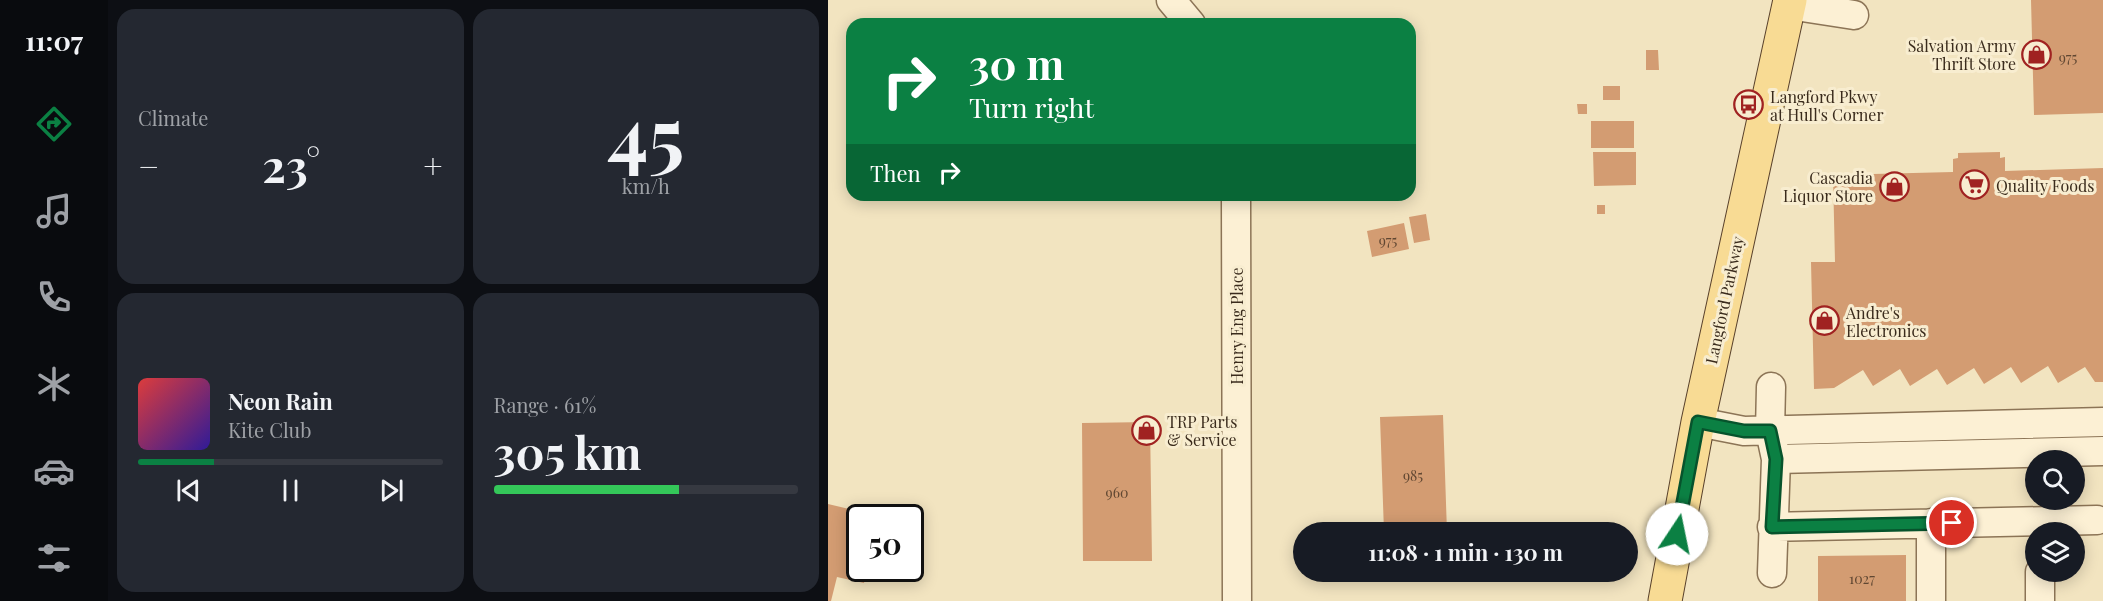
<!DOCTYPE html>
<html lang="en">
<head>
<meta charset="utf-8">
<style>
	body { margin:0; font-family:"Playfair Display",serif; background:#242831; color:#f1f3f6; height:100vh; display:flex; flex-direction:column; font-size:22px; white-space:nowrap }
	* { box-sizing:border-box; margin:0 }
	p { font-size:20px; color:#9ea1a6 }
	.icon { flex:none; width:33px; height:33px; fill:none; stroke:currentColor; stroke-width:2; stroke-linecap:round; stroke-linejoin:round }
	.map { position:relative; flex:1; overflow:hidden }
	.details { display:flex; flex-direction:column; gap:9px; padding:9px; background:#0d0f14; width:720px }
	.details>* { flex:none }
	.hud { position:absolute; left:18px; top:18px; width:570px; height:183px; border-radius:18px; box-shadow:0 3px 15px #0003; background:#0b8043; color:#fff; overflow:hidden }
	.buttons { position:absolute; left:1197px; top:450px; display:grid; gap:12px }
	.buttons a { display:grid; place-items:center; width:60px; height:60px; border-radius:50%; background:#171b24; box-shadow:0 3px 15px #0003; font-size:30px }
	.speed { position:absolute; left:18px; top:504px; display:flex; gap:12px; font-size:30px; font-weight:700; text-align:center }
	.speed>* { display:grid; place-content:center; width:78px; height:78px; border-radius:50%; background:#171b24; box-shadow:0 3px 15px #0003; line-height:1 }
	.speed .limit { border:3px solid #111; border-radius:9px; background:#fff; color:#111 }
	.pin { position:absolute; display:grid; place-items:center; width:51px; height:51px; color:#fff; margin:-26px; border:3px solid #fff; border-radius:50%; box-shadow:0 2px 6px #0007 }
	.me { position:absolute; width:66px; margin:-33px; rotate:11deg; stroke-linejoin:round; filter:drop-shadow(0 0 4px #0008) }
	.turn { display:flex; align-items:center; gap:21px; height:126px; padding:0 24px; font-size:27px }
	.turn .icon { width:78px; height:78px; stroke-width:2.5 }
	.turn b { display:block; font-size:42px; line-height:51px }
	.then { display:flex; align-items:center; height:57px; padding:0 24px; background:#0003; gap:12px; font-size:22px }
	.big { font-size:45px; font-weight:700; line-height:1.1 }
	.details .card { flex:1; display:flex; flex-direction:column; justify-content:center; gap:9px; min-width:0; padding:0 21px; border-radius:18px; background:#242831 }
	.details .dial { align-items:center; gap:0 }
	.dial b { font-size:78px; line-height:1 }
	.song { display:flex; align-items:center; gap:18px }
	.cover { width:72px; height:72px; border-radius:9px; background:linear-gradient(135deg,hsl(0 70% 55%),hsl(250 70% 35%)) }
	.played { height:6px; border-radius:3px; background:linear-gradient(90deg,#0b8043 25%,#363941 25%) }
	.keys { display:flex; justify-content:space-around; direction:ltr }
	.heat { display:flex; justify-content:space-between; align-items:center; font-size:33px; direction:ltr }
	.charge { height:9px; border-radius:4px; background:linear-gradient(90deg,#34c759 61%,#363941 0) }
	.details .tiles { flex:1; display:grid; gap:9px; grid-template-columns:repeat(2,1fr) }
	.trip { position:absolute; left:465px; top:522px; width:345px; height:60px; border-radius:30px; background:#171b24; box-shadow:0 3px 15px #0003; font-weight:700; line-height:60px; text-align:center }
	main { display:flex; flex:1; min-height:0 }
	.menu { display:flex; flex-direction:column; width:108px; justify-content:space-around; align-items:center; background:#090b0e; color:#9ea1a6 }
	.menu .icon { width:42px; height:42px }
	.menu .on { color:#0b8043 }
	.menu b { font-size:27px; color:#f1f3f6 }
	.map>svg:first-child { display:block }
	.building { fill:#d39c72 }
	.lines { fill:none; stroke-linecap:round; stroke-linejoin:round }
	.minor-casing { stroke:#8c7456; stroke-width:31 }
	.major-casing { stroke:#59412b; stroke-width:35 }
	.minor { stroke:#fcf0d4; stroke-width:28 }
	.major { stroke:#f8db94; stroke-width:33 }
	.route-casing { stroke:#07532c; stroke-width:15 }
	.route { stroke:#0b8043; stroke-width:10 }
	.labels { text-anchor:middle; dominant-baseline:central; stroke-width:6; stroke-linejoin:round; paint-order:stroke }
	.number-label { font-size:14px; fill:#604732 }
	.poi-label { font-size:16px; fill:#3a2b1c; stroke:#f8edd0; text-anchor:start }
	.street-label { font-size:16px; fill:#3a2b1c; stroke:#f8edd0 }
</style>
</head>
<body>
<main>
<nav class="menu">
<b>11:07</b>
<svg class="icon on" aria-label="directions" viewBox="0 0 24 24"><path d="M12 3l9 9-9 9-9-9zM9 14v-3h6M13 9l2 2-2 2"/></svg>
<svg class="icon" aria-label="music" viewBox="0 0 24 24"><path d="M9 18V5l10-2v13"/><circle cx="6" cy="18" r="3"/><circle cx="16" cy="16" r="3"/></svg>
<svg class="icon" aria-label="phone" viewBox="0 0 24 24"><path d="M5 4h4l2 5-3 2q2 4 5 5l2-3 5 2v4C11 20 4 13 5 4z"/></svg>
<svg class="icon" aria-label="climate" viewBox="0 0 24 24"><path d="M12 3v18M4 7l16 10M4 17L20 7"/></svg>
<svg class="icon" aria-label="car" viewBox="0 0 24 24"><path d="M5 17H2v-5l4-1 3-4h7l3 4 3 1v5h-3M9 17h6M6 11h13"/><circle cx="7" cy="17" r="2"/><circle cx="17" cy="17" r="2"/></svg>
<svg class="icon" aria-label="filters" viewBox="0 0 24 24"><path d="M4 7h16M4 17h16"/><circle cx="9" cy="7" r="2"/><circle cx="15" cy="17" r="2"/></svg>
</nav>
<section class="details">
<div class="tiles">
<div class="card"><p>Climate</p>
<div class="heat"><a>−</a><b class="big">23°</b><a>+</a></div>
</div>
<div class="card dial"><b>45</b><p>km/h</p></div>
<div class="card">
<div class="song"><i class="cover"></i><div><b>Neon Rain</b><p>Kite Club</p></div></div>
<div class="played"></div>
<div class="keys"><svg class="icon" aria-label="previous" viewBox="0 0 24 24"><path d="M18 5L8 12l10 7zM5 5v14"/></svg><svg class="icon" aria-label="pause" viewBox="0 0 24 24"><path d="M8 5v14M16 5v14"/></svg><svg class="icon" aria-label="next" viewBox="0 0 24 24"><path d="M6 5l10 7-10 7zM19 5v14"/></svg></div>
</div>
<div class="card"><p>Range · 61%</p><b class="big">305 km</b><div class="charge"></div></div>
</div>
</section>
<div class="map">
<svg width="1275" height="601" viewBox="0 0 1275 601">
	<rect width="100%" height="100%" fill="#f2e4c0"/>
	<path class="building" d="M 1203,0 L 1275,0 L 1275,113 L 1206,115 Z
		M 514,20 L 515,24 L 495,24 L 495,23 Z
		M 818,50 L 830,50 L 831,70 L 818,70 Z
		M 775,86 L 792,86 L 792,100 L 775,100 Z
		M 749,104 L 759,104 L 759,114 L 750,114 Z
		M 763,121 L 806,121 L 806,148 L 763,148 Z
		M 765,152 L 808,152 L 808,185 L 766,186 Z
		M 1172,152 L 1172,158 L 1177,157 L 1177,171 L 1275,168 L 1275,382 L 1267,382 L 1257,367 L 1230,383 L 1220,366 L 1193,383 L 1183,367 L 1156,384 L 1146,368 L 1119,385 L 1109,369 L 1082,386 L 1072,369 L 1045,386 L 1035,370 L 1006,388 L 986,389 L 983,262 L 1007,262 L 1005,175 L 1125,172 L 1125,159 L 1130,158 L 1130,153 Z
		M 769,205 L 777,205 L 777,214 L 769,214 Z
		M 598,214 L 602,240 L 586,243 L 581,217 Z
		M 576,223 L 581,249 L 544,257 L 539,231 Z
		M 615,415 L 619,532 L 556,532 L 552,417 Z
		M 322,422 L 324,561 L 255,561 L 254,423 Z
		M 0,504 L 55,517 L 32,518 L 32,568 L 39,568 L 36,583 L 9,577 L 3,601 L 0,601 Z
		M 1078,555 L 1078,601 L 990,601 L 990,556 Z"/>
	<g class="lines">
		<defs>
			<path id="minor" d="M 343,0 L 363,24
				M 961,5 L 1026,15
				M 408,195 L 409,601
				M 943,387 L 942,431 L 948,459 L 944,573
				M 870,422 L 916,431 L 1275,422
				M 948,459 L 1275,451
				M 1103,523 L 1103,601
				M 944,527 L 1269,520
				M 1212,572 L 1212,601"/>
			<path id="major" d="M 837,601 L 870,422 L 962,0"/>
		</defs>
		<use href="#minor" class="minor-casing"/>
		<use href="#major" class="major-casing"/>
		<use href="#minor" class="minor"/>
		<use href="#major" class="major"/>
	</g>
	<g class="lines">
		<defs>
			<path id="route" d="M 849,534 L 870,422 L 916,431 L 942,431 L 948,459 L 944,527 L 1124,523"/>
		</defs>
		<use href="#route" class="route-casing"/>
		<use href="#route" class="route"/>
	</g>
	<defs>
		<symbol id="shop-ring" viewBox="-11 -11 22 22"><circle r="9.5" fill="#f8edd0" stroke="#a02221" stroke-width="1.5"/><path d="M-5-2.5h2.3a2.7 3.5 0 0 1 5.4 0H5L5.5 6h-11ZM-1.5-2.5h3a1.5 2.3 0 0 0-3 0Z" fill="#a02221"/></symbol>
		<symbol id="bus-ring" viewBox="-11 -11 22 22"><circle r="9.5" fill="#f8edd0" stroke="#a02221" stroke-width="1.5"/><path d="M-5-6H5V4H4V6H2V4H-2V6H-4V4H-5ZM-3.5-4V0h7V-4ZM-3.5 1.2v1.5H-2V1.2ZM2 1.2v1.5H3.5V1.2Z" fill="#a02221"/></symbol>
		<symbol id="supermarket-ring" viewBox="-11 -11 22 22"><circle r="9.5" fill="#f8edd0" stroke="#a02221" stroke-width="1.5"/><path d="M-6-5.5h2.5l.6 2H6L4.5 2H-2.5L-4.4-4H-6ZM-1.5 3.2a1.3 1.3 0 1 0 .1 0ZM3 3.2a1.3 1.3 0 1 0 .1 0Z" fill="#a02221"/></symbol>
	</defs>
	<g fill-rule="evenodd">
		<use href="#shop-ring" x="1192" y="38" width="33" height="33"/>
		<use href="#bus-ring" x="904" y="88" width="33" height="33"/>
		<use href="#supermarket-ring" x="1130" y="168" width="33" height="33"/>
		<use href="#shop-ring" x="1050" y="170" width="33" height="33"/>
		<use href="#shop-ring" x="980" y="304" width="33" height="33"/>
		<use href="#shop-ring" x="302" y="414" width="33" height="33"/>
	</g>
	<g class="labels">
		<g class="number-label">
			<text x="1240" y="57">975</text>
			<text x="560" y="240">975</text>
			<text x="585" y="475">985</text>
			<text x="289" y="492">960</text>
			<text x="1034" y="578">1027</text>
		</g>
		<g class="poi-label">
			<text x="1188" y="45" text-anchor="end">Salvation Army<tspan x="1188" dy="18">Thrift Store</tspan></text>
			<text x="942" y="96">Langford Pkwy<tspan x="942" dy="18">at Hull's Corner</tspan></text>
			<text x="1045" y="177" text-anchor="end">Cascadia<tspan x="1045" dy="18">Liquor Store</tspan></text>
			<text x="1168" y="185">Quality Foods</text>
			<text x="1018" y="312">Andre's<tspan x="1018" dy="18">Electronics</tspan></text>
			<text x="339" y="421">TRP Parts<tspan x="339" dy="18">&amp; Service</tspan></text>
		</g>
		<g class="street-label">
			<text transform="translate(896 300) rotate(-78)">Langford Parkway</text>
			<text transform="translate(408 326) rotate(-90)">Henry Eng Place</text>
		</g>
	</g>
</svg>
<div class="buttons">
<a><svg class="icon" aria-label="search" viewBox="0 0 24 24"><circle cx="10" cy="10" r="6"/><path d="M15 15l6 6"/></svg></a>
<a><svg class="icon" aria-label="layers" viewBox="0 0 24 24"><path d="M12 4l9 5-9 5-9-5zM3 14l9 5 9-5"/></svg></a>
</div>
<div class="speed"><div class="limit">50</div></div>
<div class="pin" style="left:1124px;top:523px;background:#d93025"><svg class="icon" aria-label="arrive" viewBox="0 0 24 24"><path d="M6 21V4h12l-3 4 3 4H6"/></svg></div>
<svg class="me" style="left:849px;top:534px" viewBox="-20 -20 40 40"><circle r="19" fill="#fff"/><path d="M0-13L10 11 0 6-10 11z" fill="#0b8043"/></svg>
<div class="trip">11:08 · 1 min · 130 m</div>
<div class="hud">
<div class="turn"><svg class="icon" aria-label="right" viewBox="0 0 24 24"><path d="M7 20v-9h11M14 6l5 5-5 5"/></svg><div><b>30 m</b>Turn right</div></div>
<div class="then">Then<svg class="icon" aria-label="right" viewBox="0 0 24 24"><path d="M7 20v-9h11M14 6l5 5-5 5"/></svg></div>
</div>
</div>
</main>
</body>
</html>
